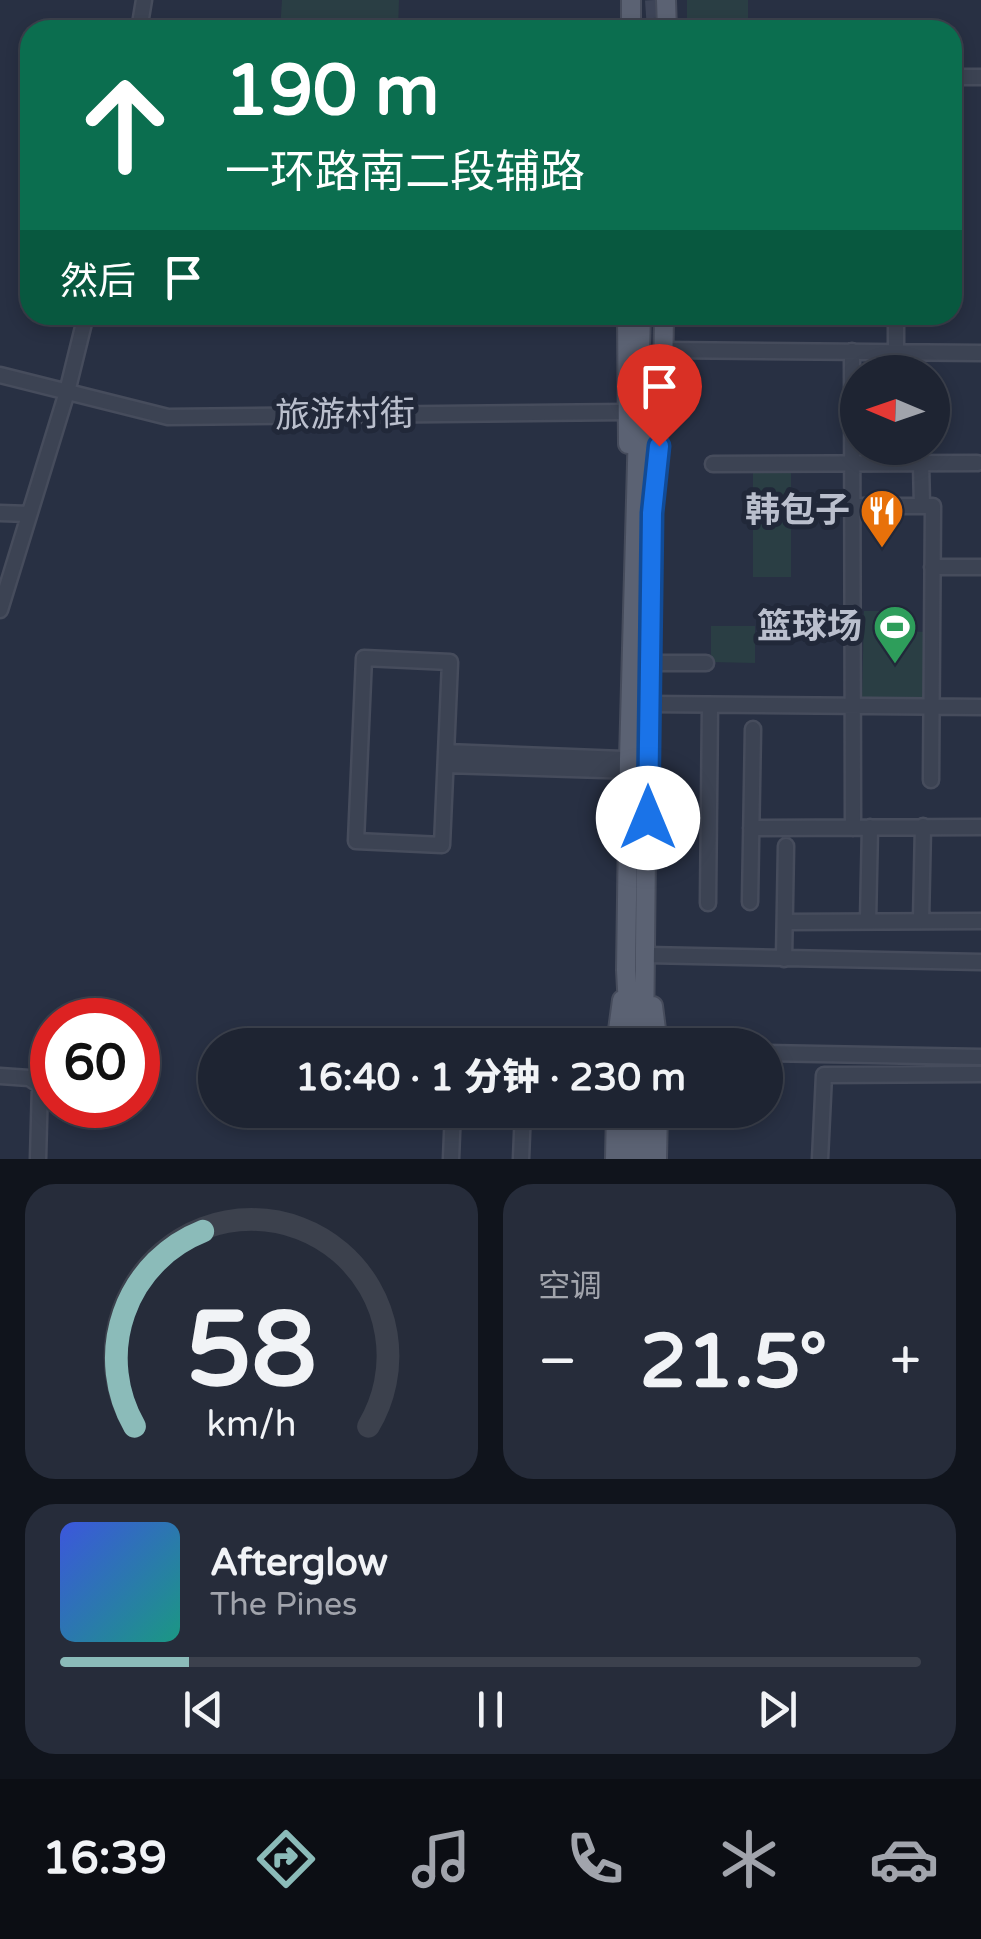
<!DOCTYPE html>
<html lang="zh">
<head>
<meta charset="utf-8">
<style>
	body { margin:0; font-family:"Varela Round","Noto Sans SC",sans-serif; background:#262c3a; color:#f1f3f6; height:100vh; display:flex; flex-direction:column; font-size:38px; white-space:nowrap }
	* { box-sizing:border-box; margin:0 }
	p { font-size:32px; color:#a1a4ac }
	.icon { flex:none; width:55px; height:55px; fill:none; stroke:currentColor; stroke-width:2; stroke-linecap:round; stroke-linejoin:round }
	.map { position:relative; height:1159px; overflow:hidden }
	.sheet { display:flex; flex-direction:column; gap:25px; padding:25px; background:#10141c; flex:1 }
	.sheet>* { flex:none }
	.guide { position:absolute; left:20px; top:20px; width:942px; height:305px; border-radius:30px; box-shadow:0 5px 15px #0003,0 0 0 2px #3c414d; background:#0b6e4f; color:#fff; overflow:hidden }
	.needle { width:65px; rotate:272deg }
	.tools { position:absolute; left:840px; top:355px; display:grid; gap:20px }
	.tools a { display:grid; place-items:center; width:110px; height:110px; border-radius:50%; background:#1e2432; box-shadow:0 5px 15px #0003,0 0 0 2px #3c414d; font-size:50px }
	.speed { position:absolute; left:30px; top:998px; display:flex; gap:20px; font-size:50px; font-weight:700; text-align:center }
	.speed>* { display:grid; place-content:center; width:130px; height:130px; border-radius:50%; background:#1e2432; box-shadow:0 5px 15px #0003,0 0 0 2px #3c414d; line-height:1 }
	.speed .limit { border:15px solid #d22; background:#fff; color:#111 }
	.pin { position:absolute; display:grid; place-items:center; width:85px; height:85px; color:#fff; margin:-102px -42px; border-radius:50% 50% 50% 0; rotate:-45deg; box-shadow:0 0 10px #0007 }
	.pin .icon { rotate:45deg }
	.me { position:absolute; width:110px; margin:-55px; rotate:0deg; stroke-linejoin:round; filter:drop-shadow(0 0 8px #0008) }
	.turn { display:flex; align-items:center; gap:35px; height:210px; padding:0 40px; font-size:45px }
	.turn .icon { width:130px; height:130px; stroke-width:2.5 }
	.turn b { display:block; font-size:70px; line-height:85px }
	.then { display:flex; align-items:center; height:95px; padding:0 40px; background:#0003; gap:20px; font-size:38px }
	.big { font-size:75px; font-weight:800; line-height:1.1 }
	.sheet .widget { flex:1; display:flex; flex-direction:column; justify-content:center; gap:15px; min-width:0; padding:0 35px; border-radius:30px; background:#262c3a }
	.sheet .dial { align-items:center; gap:0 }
	.dial svg { height:260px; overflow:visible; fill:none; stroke:#3c414d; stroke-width:7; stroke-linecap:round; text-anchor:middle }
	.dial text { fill:#f1f3f6; stroke:none }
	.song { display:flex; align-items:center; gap:30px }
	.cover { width:120px; height:120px; border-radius:15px; background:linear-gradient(135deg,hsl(230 70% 55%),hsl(170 70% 35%)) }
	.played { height:10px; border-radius:5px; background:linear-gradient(90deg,#8bbbb9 15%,#3c414d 15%) }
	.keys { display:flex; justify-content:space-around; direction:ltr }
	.heat { display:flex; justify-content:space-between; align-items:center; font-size:55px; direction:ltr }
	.sheet .tiles { flex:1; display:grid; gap:25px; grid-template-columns:1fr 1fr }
	.widget:last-child { grid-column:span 2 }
	.trip { position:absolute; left:198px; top:1028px; width:585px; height:100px; border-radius:50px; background:#1e2432; box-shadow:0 5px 15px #0003,0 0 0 2px #3c414d; font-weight:800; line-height:100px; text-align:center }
	.tabs { display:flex; height:160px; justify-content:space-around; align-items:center; background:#0c0e14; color:#a1a4ac }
	.tabs .icon { width:70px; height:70px }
	.tabs .active { color:#8bbbb9 }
	.tabs b { font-size:45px; color:#f1f3f6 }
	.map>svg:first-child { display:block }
	.green { fill:#2a3e44 }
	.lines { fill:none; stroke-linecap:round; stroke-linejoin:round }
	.major-tunnel { stroke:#3e4558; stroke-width:18; stroke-dasharray:18 9; stroke-linecap:butt }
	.minor-casing { stroke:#464c5c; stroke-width:19 }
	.major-casing { stroke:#464c5c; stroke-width:22 }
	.minor { stroke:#3c4353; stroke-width:14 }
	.major { stroke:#5b6273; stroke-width:18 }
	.route-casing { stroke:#114b97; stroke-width:25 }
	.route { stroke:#1a73e8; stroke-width:18 }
	.labels { text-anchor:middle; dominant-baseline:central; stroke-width:10; stroke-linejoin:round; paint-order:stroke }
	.street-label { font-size:35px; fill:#babfcd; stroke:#212839 }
	.poi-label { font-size:35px; font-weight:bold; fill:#babfcd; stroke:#212839; text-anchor:end }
</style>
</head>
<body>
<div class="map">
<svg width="981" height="1159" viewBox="0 0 981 1159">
	<rect width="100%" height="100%" fill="#283043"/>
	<path class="green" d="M 282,0 L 399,0 L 398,30 L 280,30 Z
		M 687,0 L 748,0 L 748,30 L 687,30 Z
		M 753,470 L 791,470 L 791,577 L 753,577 Z
		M 864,611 L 902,611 L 902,631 L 927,632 L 926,698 L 862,698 Z
		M 711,626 L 755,626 L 755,663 L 711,662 Z"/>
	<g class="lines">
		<path class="major-tunnel" d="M 654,0 L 656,30"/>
		<defs>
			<path id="minor" d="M 139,30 L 144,0
				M 952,77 L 981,77
				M 663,350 L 981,353
				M 852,351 L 853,828
				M 896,352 L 896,315
				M 0,375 L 168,417 L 625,412
				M 921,463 L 922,506
				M 713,464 L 977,463
				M 853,506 L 933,506 L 931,780
				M 0,513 L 29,514
				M 932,567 L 981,567
				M 0,610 L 67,392 L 86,315
				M 364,658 L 450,662 L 442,845 L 356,841 Z
				M 649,663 L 706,663
				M 649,704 L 981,707
				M 446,752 L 648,760
				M 446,765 L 635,771
				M 751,828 L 981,827
				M 750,902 L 753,729
				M 708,903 L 710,705
				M 868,921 L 870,827
				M 921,921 L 923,826
				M 785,922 L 981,921
				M 647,955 L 981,962
				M 784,959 L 786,846
				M 765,1053 L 981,1057
				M 0,1076 L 29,1078 L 40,1085 L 38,1159
				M 451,1159 L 453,1110
				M 521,1159 L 523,1110
				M 820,1159 L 824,1075 L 981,1074"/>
			<path id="major" d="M 666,0 L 667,30
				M 631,30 L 631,0
				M 627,315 L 628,444
				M 663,383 L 664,315
				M 653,1006 L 658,1045
				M 616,1045 L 622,1000
				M 630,1045 L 626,970 L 629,759 L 641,315
				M 644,1045 L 651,365
				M 615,1159 L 616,1110
				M 628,1159 L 629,1110
				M 642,1159 L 643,1110
				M 657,1159 L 658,1110"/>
		</defs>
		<use href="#minor" class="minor-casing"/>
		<use href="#major" class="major-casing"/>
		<use href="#minor" class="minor"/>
		<use href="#major" class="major"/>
	</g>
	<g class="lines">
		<defs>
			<path id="route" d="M 648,818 L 652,513 L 659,446"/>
		</defs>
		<use href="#route" class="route-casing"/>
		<use href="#route" class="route"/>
	</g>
	<defs>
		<symbol id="restaurant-pin" viewBox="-11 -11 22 30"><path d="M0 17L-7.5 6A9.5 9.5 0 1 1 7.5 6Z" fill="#e8710a" stroke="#212839"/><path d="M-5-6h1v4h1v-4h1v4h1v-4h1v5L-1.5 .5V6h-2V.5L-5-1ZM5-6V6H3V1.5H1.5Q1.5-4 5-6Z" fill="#fff"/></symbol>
		<symbol id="stadium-pin" viewBox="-11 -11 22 30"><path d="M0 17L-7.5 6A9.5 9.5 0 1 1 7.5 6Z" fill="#2e9e5b" stroke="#212839"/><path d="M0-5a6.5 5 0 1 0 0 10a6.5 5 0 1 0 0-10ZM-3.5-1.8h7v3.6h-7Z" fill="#fff"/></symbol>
	</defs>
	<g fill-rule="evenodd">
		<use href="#restaurant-pin" x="857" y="486" width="50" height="68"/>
		<use href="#stadium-pin" x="870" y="602" width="50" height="68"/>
	</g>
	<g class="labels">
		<g class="street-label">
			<text transform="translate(345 415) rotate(-1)">旅游村街</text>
		</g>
		<g class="poi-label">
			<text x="850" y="511">韩包子</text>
			<text x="862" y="627">篮球场</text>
		</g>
	</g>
</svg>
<div class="tools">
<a><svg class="needle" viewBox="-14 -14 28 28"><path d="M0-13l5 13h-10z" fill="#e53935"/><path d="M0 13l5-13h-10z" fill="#a1a4ac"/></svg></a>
</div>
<div class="speed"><div class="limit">60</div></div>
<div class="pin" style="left:659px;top:446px;background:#d93025"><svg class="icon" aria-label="arrive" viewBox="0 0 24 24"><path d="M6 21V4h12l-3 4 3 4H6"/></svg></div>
<svg class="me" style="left:648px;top:818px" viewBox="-20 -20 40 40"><circle r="19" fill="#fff"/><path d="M0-13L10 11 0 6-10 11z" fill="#1a73e8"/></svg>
<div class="trip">16:40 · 1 分钟 · 230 m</div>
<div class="guide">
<div class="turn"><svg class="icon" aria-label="ahead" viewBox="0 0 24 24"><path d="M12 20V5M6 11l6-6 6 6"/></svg><div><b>190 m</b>一环路南二段辅路</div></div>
<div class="then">然后<svg class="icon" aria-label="arrive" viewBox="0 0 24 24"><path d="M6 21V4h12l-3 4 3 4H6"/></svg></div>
</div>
</div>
<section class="sheet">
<div class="tiles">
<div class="widget dial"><svg viewBox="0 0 100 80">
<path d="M14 69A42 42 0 1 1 86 69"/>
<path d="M14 69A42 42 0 0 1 35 9" stroke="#8bbbb9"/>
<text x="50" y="56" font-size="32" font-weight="700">58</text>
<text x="50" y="72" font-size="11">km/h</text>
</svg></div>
<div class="widget"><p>空调</p>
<div class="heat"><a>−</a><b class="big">21.5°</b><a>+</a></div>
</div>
<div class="widget">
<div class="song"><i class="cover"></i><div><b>Afterglow</b><p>The Pines</p></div></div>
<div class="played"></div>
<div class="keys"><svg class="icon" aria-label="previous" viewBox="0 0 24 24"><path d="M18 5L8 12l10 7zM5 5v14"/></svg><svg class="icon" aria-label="pause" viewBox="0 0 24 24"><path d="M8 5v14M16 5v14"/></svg><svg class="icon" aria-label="next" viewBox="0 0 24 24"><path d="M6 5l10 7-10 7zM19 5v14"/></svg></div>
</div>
</div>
</section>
<nav class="tabs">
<b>16:39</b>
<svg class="icon active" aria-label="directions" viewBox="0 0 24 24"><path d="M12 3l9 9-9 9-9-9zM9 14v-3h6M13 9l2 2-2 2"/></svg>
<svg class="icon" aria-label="music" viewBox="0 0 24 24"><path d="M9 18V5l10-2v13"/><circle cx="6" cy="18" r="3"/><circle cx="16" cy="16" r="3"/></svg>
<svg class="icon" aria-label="phone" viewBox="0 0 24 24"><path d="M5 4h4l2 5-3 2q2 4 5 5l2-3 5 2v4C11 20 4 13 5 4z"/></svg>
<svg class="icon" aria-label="climate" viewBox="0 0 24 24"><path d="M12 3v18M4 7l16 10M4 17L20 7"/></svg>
<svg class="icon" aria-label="car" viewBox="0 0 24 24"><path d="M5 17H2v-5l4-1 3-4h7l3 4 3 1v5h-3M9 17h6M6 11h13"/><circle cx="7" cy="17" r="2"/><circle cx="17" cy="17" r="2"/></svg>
</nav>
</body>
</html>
